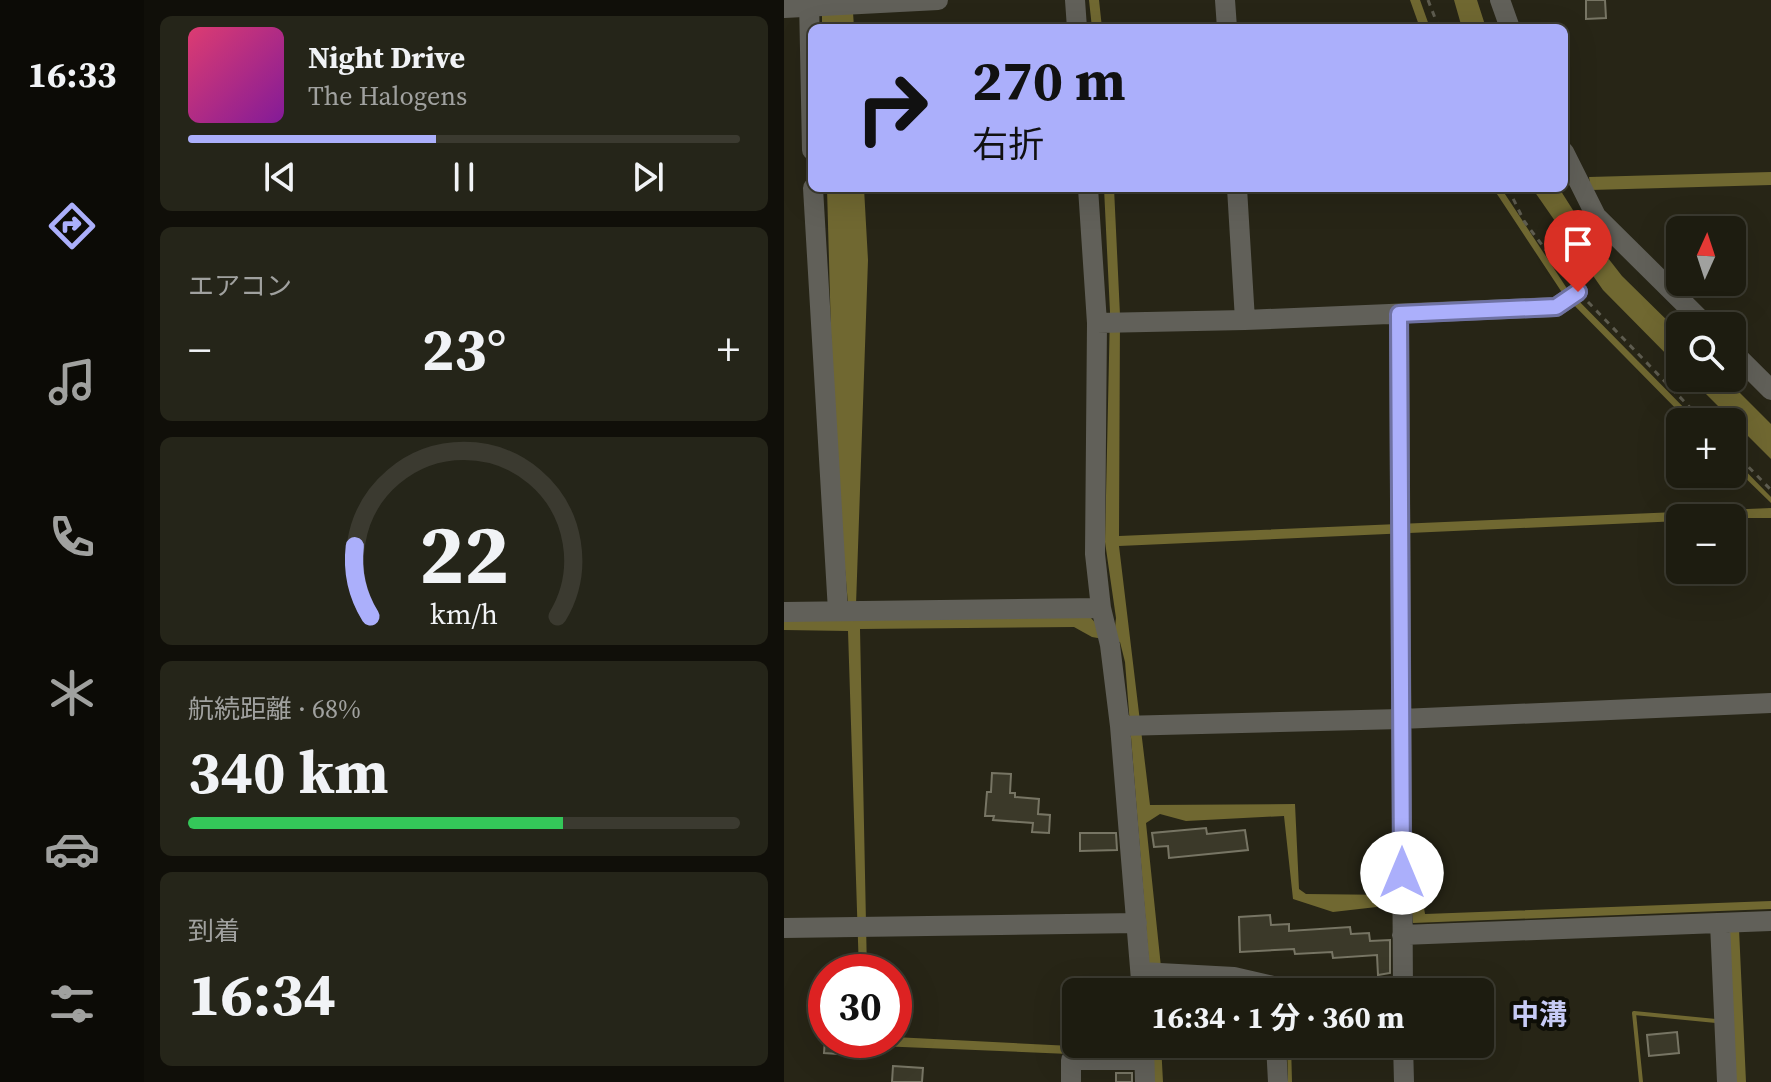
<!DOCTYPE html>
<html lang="ja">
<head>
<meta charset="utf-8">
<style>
	body { margin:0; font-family:"Source Serif 4","Noto Sans JP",serif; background:#252519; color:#f1f3f6; height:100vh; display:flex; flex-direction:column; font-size:30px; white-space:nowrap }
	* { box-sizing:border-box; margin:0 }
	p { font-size:26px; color:#a0a19f }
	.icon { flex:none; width:44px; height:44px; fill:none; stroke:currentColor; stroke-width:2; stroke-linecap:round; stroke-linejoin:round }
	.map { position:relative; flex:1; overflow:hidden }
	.details { display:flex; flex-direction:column; gap:16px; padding:16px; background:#100f09; width:640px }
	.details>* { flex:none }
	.banner { position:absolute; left:24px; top:24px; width:760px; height:168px; border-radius:12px; box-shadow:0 8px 32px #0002,0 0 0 2px #3b3a30; background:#abaffb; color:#111; overflow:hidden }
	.needle { width:52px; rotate:3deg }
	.tools { position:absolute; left:882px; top:216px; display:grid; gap:16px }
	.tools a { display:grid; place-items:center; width:80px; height:80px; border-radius:12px; background:#1d1c10; box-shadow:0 8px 32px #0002,0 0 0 2px #3b3a30; font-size:40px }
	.speed { position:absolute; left:24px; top:954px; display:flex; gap:16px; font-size:40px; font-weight:700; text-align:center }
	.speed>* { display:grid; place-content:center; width:104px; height:104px; border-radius:50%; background:#1d1c10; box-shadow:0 8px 32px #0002,0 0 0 2px #3b3a30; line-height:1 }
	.speed .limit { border:12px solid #d22; background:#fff; color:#111 }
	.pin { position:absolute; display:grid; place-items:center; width:68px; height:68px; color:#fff; margin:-82px -34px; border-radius:50% 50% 50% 0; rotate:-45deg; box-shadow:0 0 8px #0007 }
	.pin .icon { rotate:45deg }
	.me { position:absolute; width:88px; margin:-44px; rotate:0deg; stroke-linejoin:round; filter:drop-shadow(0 0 6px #0008) }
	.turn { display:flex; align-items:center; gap:28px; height:168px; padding:0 32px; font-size:36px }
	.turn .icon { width:104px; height:104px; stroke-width:2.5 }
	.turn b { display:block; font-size:56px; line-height:68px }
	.big { font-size:60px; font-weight:700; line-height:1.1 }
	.details .widget { flex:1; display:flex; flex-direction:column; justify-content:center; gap:12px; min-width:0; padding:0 28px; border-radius:12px; background:#252519 }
	.details .dial { align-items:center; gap:0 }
	.dial svg { height:208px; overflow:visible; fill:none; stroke:#3b3a30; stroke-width:7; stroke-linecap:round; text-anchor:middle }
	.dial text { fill:#f1f3f6; stroke:none }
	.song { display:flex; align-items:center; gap:24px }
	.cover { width:96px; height:96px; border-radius:12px; background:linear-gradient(135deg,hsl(340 70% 55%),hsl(290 70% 35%)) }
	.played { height:8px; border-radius:4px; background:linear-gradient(90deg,#abaffb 45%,#3b3a30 45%) }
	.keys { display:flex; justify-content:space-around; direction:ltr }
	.heat { display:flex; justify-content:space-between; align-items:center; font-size:44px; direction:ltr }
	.charge { height:12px; border-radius:6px; background:linear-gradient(90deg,#34c759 68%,#3b3a30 0) }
	.trip { position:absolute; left:278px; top:978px; width:432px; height:80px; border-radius:12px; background:#1d1c10; box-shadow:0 8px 32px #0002,0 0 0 2px #3b3a30; font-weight:700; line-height:80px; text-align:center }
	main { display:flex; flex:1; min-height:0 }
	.menu { display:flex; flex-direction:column; width:144px; justify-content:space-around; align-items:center; background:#0c0b06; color:#a0a19f }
	.menu .icon { width:56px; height:56px }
	.menu .selected { color:#abaffb }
	.menu b { font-size:36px; color:#f1f3f6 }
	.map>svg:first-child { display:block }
	.water { fill:#706831 }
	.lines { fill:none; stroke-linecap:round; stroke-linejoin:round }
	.stream { stroke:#706831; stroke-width:4 }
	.building { fill:#3b3929; stroke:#777564; stroke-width:2 }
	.path { stroke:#5e5c4f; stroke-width:3; stroke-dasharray:6 6; stroke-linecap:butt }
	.minor { stroke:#616059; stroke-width:20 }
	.route-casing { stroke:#6f72a3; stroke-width:20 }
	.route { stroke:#abaffb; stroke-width:14 }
	.labels { text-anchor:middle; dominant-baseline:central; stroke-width:8; stroke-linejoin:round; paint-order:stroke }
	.neighbourhood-label { font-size:28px; font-weight:bold; fill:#c7cbf6; stroke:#0e0e07 }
</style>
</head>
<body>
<main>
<nav class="menu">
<b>16:33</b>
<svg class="icon selected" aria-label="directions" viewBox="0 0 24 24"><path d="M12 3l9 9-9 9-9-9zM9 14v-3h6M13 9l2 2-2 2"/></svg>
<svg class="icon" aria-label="music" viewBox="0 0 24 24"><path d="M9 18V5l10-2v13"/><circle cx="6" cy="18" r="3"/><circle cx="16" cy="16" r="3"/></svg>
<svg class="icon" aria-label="phone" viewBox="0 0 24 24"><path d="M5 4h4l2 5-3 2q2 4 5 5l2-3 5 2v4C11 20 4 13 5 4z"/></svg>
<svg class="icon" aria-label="climate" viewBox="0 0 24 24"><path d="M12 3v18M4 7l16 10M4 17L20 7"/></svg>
<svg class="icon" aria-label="car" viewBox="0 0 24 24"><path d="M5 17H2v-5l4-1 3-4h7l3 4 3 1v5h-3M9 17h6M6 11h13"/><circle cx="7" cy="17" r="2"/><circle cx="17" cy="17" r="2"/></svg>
<svg class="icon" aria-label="filters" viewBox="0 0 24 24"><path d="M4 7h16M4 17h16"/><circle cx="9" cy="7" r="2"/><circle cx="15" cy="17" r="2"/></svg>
</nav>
<section class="details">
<div class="widget">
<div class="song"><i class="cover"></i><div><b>Night Drive</b><p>The Halogens</p></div></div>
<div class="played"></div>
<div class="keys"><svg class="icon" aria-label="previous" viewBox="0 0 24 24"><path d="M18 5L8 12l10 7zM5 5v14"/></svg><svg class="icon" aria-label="pause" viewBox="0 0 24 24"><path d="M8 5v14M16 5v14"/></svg><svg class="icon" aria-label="next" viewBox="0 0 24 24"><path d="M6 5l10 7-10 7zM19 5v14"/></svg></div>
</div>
<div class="widget"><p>エアコン</p>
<div class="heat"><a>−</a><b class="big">23°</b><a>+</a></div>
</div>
<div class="widget dial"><svg viewBox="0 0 100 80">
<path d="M14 69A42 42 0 1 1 86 69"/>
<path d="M14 69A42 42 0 0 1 8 42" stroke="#abaffb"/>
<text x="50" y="56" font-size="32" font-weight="700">22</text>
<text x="50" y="72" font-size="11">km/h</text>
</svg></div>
<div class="widget"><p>航続距離 · 68%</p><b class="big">340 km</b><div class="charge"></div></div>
<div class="widget"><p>到着</p><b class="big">16:34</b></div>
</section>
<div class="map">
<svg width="987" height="1082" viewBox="0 0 987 1082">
	<rect width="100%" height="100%" fill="#272516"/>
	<path class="water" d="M 305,0 L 315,0 L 318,28 L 308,28 Z
		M 626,0 L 636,0 L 646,28 L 636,28 Z
		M 670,0 L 693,0 L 702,28 L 678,28 Z
		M 69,12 L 70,28 L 38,28 L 38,13 Z
		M 987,172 L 987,185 L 807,190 L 805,177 Z
		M 43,188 L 80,188 L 84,260 L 72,605 L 307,618 L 315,627 L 331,628 L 332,618 L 321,542 L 326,312 L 320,188 L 330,188 L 336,315 L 335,536 L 987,508 L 987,518 L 896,518 L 896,521 L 335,546 L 366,805 L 511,804 L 515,889 L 522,894 L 610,895 L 610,905 L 549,912 L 509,899 L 500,816 L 402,821 L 376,814 L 362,823 L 377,967 L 365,963 L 341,662 L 336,642 L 308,637 L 290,627 L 76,629 L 83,972 L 75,972 L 64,631 L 0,630 L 0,620 L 64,604 L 50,442 Z
		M 709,188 L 717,188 L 784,290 L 914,422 L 905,422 L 779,294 Z
		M 748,188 L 775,188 L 799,226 L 838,276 L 896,333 L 896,368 L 819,290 Z
		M 906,378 L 941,378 L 987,424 L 987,459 Z
		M 948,457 L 987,497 L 987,503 L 948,465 Z
		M 626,895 L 638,895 L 641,914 L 987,901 L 987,909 L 629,923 Z
		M 945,928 L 955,929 L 962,1082 L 952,1082 Z
		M 110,1037 L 348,1049 L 348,1054 L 285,1054 L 94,1046 L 85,1050 L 81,1040 L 110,1040 Z
		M 368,1044 L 377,1044 L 379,1082 L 370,1082 Z"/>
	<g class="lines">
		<path class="stream" d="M 505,1044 L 506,1082
			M 857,1082 L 850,1013 L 932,1021"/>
	</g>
	<path class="building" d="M 802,0 L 821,0 L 822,18 L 802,19 Z
		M 208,773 L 227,774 L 226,793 L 231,793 L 231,797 L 255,799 L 254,814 L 266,815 L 265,833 L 248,832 L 249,823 L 209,820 L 210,816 L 201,816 L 203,792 L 207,792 Z
		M 422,828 L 423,834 L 461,830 L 464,850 L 385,858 L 384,846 L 370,847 L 368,833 Z
		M 296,833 L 332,833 L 333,850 L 296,851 Z
		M 486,915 L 487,925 L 505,924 L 505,931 L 566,927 L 567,934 L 585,933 L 586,941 L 606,940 L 606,973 L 594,975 L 593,955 L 549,958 L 548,952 L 511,954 L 510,949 L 456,952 L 455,917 Z
		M 389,987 L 441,990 L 441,992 L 389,992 Z
		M 893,1032 L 895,1053 L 865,1056 L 863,1035 Z
		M 41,1040 L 70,1040 L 70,1055 L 40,1053 Z
		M 109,1066 L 139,1068 L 138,1082 L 108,1082 Z
		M 332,1073 L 348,1073 L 348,1082 L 332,1082 Z"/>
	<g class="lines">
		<path class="path" d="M 644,0 L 655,28
			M 724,188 L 740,221 L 783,278
			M 804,302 L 920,422
			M 948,450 L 987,490"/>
		<path class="minor" d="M 25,0 L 28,150
			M 291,0 L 293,28
			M 441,0 L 443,28
			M 716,0 L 726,28
			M 0,8 L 154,0
			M 780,152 L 812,216 L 923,326
			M 29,188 L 54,611
			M 304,188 L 313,323 L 311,554 L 317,608 L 326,645 L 336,726 L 358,992
			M 453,188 L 461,320
			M 615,314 L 619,992
			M 313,323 L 461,320 L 772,307 L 794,292
			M 948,351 L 987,390
			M 0,612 L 317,608
			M 336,726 L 617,719 L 987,703
			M 936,923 L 943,1082
			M 0,928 L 353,923
			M 618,935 L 987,921
			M 357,972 L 450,977 L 511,991 L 538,992
			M 556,992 L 619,985
			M 360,1044 L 361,1082
			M 492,1044 L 494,1082
			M 619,1044 L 620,1082
			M 287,1082 L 287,1060 L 360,1060"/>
	</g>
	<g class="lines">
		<defs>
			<path id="route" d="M 618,873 L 615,314 L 772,307 L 794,292"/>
		</defs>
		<use href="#route" class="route-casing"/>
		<use href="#route" class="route"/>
	</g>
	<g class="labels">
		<g class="neighbourhood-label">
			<text x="755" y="1014">中溝</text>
		</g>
	</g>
</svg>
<div class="tools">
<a><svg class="needle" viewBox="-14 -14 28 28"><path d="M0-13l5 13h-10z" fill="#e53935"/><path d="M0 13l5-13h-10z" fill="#a0a19f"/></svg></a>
<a><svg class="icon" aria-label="search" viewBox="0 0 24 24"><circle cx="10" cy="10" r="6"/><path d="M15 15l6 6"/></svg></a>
<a>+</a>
<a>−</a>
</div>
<div class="speed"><div class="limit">30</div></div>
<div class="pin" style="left:794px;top:292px;background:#d93025"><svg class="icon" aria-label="arrive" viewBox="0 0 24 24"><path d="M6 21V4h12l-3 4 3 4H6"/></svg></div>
<svg class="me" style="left:618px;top:873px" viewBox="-20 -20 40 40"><circle r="19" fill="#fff"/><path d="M0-13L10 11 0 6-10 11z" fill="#abaffb"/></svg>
<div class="trip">16:34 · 1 分 · 360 m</div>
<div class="banner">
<div class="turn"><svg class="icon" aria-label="right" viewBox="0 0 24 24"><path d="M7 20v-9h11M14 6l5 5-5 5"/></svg><div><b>270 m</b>右折</div></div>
</div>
</div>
</main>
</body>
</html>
